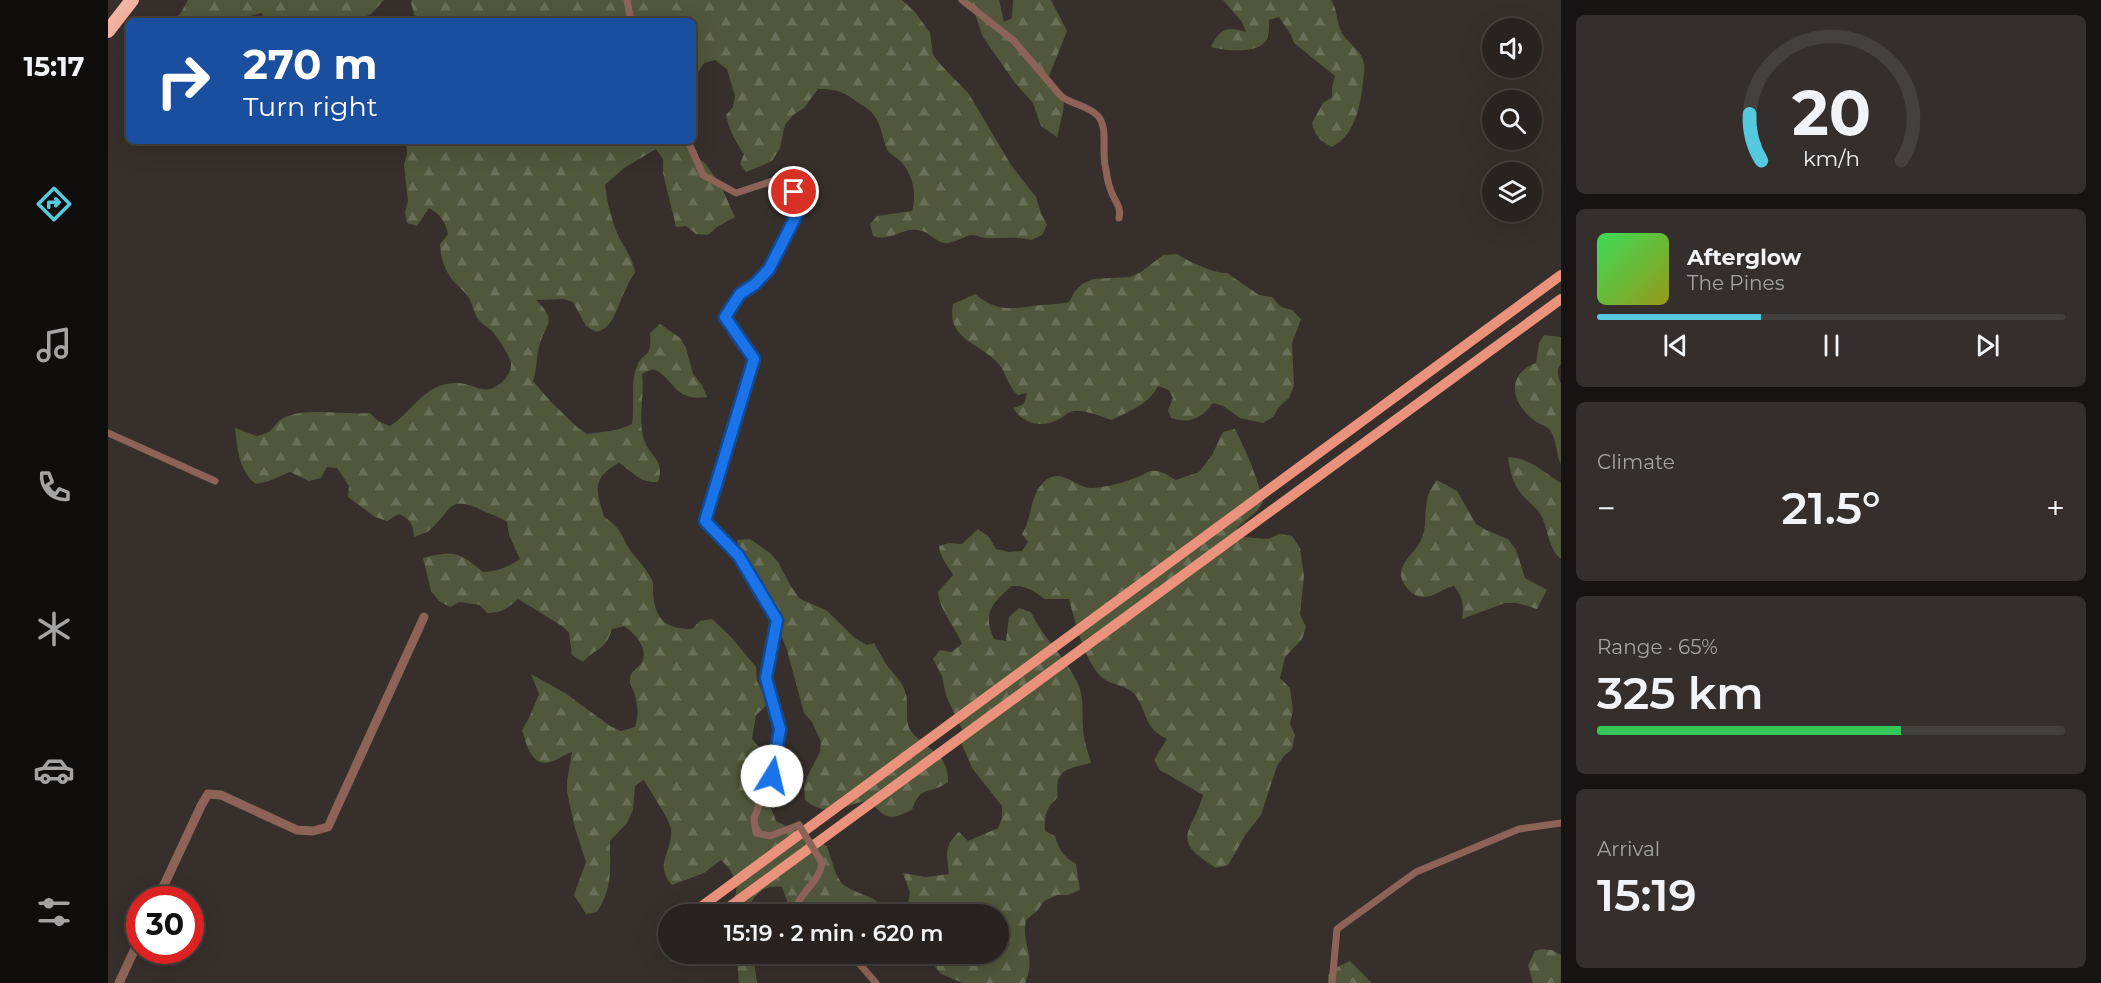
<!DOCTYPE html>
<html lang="en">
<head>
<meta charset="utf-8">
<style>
	body { margin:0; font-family:Montserrat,sans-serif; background:#342f2d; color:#f1f3f6; height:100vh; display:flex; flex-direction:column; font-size:22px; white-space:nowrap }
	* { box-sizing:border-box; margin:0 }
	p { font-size:20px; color:#a5a4a5 }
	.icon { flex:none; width:33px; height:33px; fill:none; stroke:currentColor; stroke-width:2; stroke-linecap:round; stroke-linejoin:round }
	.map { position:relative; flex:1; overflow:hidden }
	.panel { display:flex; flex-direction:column; gap:15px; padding:15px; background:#161312; width:540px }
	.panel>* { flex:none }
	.top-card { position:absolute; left:18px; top:18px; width:570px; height:126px; border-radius:9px; box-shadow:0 6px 24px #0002,0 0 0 2px #44403e; background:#1a4fa0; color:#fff; overflow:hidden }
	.controls { position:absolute; left:1374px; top:18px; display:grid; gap:12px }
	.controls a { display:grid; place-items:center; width:60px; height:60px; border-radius:50%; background:#282320; box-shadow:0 6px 24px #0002,0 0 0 2px #44403e; font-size:30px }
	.speed { position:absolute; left:18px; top:886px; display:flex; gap:12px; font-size:30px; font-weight:700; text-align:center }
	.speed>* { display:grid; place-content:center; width:78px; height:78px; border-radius:50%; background:#282320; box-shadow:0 6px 24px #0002,0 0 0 2px #44403e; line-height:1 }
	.speed .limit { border:9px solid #d22; background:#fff; color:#111 }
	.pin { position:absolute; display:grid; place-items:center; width:51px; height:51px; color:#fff; margin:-26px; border:3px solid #fff; border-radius:50%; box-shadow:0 2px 6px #0007 }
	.me { position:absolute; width:66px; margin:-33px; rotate:9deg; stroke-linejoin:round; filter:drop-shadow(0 0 4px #0008) }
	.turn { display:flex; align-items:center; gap:21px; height:126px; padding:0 18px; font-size:27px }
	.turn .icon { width:78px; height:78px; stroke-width:2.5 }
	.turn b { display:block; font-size:42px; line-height:51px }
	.big { font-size:45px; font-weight:600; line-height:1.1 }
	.panel .tile { flex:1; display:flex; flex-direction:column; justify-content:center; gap:9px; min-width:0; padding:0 21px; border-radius:9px; background:#342f2d }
	.panel .dial { align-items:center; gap:0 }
	.dial svg { height:156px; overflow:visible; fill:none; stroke:#44403e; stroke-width:7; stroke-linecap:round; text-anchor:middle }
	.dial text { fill:#f1f3f6; stroke:none }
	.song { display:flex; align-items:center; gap:18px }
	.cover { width:72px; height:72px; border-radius:9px; background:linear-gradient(135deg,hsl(130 70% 55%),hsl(60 70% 35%)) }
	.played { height:6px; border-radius:3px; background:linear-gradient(90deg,#55cadf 35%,#44403e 35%) }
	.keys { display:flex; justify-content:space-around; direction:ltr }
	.heat { display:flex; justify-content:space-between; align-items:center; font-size:33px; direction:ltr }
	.charge { height:9px; border-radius:4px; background:linear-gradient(90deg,#34c759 65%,#44403e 0) }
	.trip { position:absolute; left:550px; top:904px; width:351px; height:60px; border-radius:30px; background:#282320; box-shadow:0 6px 24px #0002,0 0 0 2px #44403e; font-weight:600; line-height:60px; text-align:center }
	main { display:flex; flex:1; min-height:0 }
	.tab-bar { display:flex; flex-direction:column; width:108px; justify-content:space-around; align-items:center; background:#100e0d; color:#a5a4a5 }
	.tab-bar .icon { width:42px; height:42px }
	.tab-bar .on { color:#55cadf }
	.tab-bar b { font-size:27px; color:#f1f3f6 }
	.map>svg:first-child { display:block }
	.forest { fill:url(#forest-firs) }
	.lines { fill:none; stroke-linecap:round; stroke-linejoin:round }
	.minor { stroke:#8e6357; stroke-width:7 }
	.tertiary { stroke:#8e6357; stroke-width:9 }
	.primary { stroke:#ea927b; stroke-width:10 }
	.motorway { stroke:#f3b3a2; stroke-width:14 }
	.minor-bridge { stroke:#8e6357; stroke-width:7 }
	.route-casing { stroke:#114b97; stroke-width:15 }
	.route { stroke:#1a73e8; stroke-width:10 }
</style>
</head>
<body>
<main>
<nav class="tab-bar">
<b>15:17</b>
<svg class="icon on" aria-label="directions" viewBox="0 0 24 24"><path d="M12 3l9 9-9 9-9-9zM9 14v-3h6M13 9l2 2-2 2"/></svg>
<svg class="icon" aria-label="music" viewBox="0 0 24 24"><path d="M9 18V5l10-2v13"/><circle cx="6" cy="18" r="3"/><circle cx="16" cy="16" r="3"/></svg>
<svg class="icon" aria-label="phone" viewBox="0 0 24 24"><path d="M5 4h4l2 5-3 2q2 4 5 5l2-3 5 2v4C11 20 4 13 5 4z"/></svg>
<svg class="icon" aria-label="climate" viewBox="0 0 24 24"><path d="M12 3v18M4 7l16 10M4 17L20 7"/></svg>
<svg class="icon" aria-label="car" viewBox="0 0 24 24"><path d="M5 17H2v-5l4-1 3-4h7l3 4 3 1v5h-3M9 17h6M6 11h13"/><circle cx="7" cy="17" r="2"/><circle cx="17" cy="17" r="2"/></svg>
<svg class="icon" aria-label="filters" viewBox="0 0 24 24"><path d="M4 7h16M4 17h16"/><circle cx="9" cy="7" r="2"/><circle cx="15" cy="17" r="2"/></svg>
</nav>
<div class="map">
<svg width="1453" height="983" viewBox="0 0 1453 983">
	<defs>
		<pattern id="forest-firs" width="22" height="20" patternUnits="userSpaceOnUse" patternTransform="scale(1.5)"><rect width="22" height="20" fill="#50573a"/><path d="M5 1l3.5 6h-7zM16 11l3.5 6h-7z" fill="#6a6f57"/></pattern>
	</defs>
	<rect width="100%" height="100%" fill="#362f2b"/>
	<path class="forest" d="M 80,0 L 276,0 L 263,14 L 247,21 L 160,21 L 153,13 L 142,16 L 139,21 L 65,21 L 72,14 Z
		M 304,0 L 794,0 L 807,12 L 822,33 L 825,55 L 833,65 L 861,94 L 903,165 L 928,197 L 933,213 L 939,225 L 934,235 L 923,240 C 909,236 893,239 878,238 C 873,238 869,235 864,235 C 854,236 844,246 833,242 C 825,239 819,230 809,230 C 792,228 785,242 765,236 L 762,224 L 769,216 L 804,211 C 809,196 805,175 794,163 C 790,158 783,155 780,151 C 777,147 773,126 769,120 C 765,112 759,108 752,104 C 736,92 730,89 710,89 L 696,108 L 685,115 L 677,125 L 672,148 L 664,161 L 638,172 L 632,164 L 636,154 C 627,142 621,129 618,115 L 625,107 L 627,96 L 619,69 L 607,60 L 596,63 L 585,80 L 585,21 L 315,21 L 307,17 L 303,3 Z
		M 858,0 L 891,0 L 896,22 L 904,18 L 905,0 L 943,0 L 959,31 L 939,81 L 956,100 L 955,112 L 949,137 L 933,126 L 925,103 L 907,83 L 875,37 L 863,3 Z
		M 1115,0 L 1223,0 C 1230,11 1228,21 1233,31 C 1238,42 1251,48 1255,60 C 1258,67 1255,76 1255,83 C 1252,107 1247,135 1224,147 C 1212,141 1207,136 1204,123 L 1215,103 L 1224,97 L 1224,87 L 1227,76 L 1186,43 L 1183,35 L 1171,17 L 1161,20 C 1161,27 1162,37 1156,43 C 1147,53 1115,51 1103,47 C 1112,28 1119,26 1138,32 L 1134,22 Z
		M 298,141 L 575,141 L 587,156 L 597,163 L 612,184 L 627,217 L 609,227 L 600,235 L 588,234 L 578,226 L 568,227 L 555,173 L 555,159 L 548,149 L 516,168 L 497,185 C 499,202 503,218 509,233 C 515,247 525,257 527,273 C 515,287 509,320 497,328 C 494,330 491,331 488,332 L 478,326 L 465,302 L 455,299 L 428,300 C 451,322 437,323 431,347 C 428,359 429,370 425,381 L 442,401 L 470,428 L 479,434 C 494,432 511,431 524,424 C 527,406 522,382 529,366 C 536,349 544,361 542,333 L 552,324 L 572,338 L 578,348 L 585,374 L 594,385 L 599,397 C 565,402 568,379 545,369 L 534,374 C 537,394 530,416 535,436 C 539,456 558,458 550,482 C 530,483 526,472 511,463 C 483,479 488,489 496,517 C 515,529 513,537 524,553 C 531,561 539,570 544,580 C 546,584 545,588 545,593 C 547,620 558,629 584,629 L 592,621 L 604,619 L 623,637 L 648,667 L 649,681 L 655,693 L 659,705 L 648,715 L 644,739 L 653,750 L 659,763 L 653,772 L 650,785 L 658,795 L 668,821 L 719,846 L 728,874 L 734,884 L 744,890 L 766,899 L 776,907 L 789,908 L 800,904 L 802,893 L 795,873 L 818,877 L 841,874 C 839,855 835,846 851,832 L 860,841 L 890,828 L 894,818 L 894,806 L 864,768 L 853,742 L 854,729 L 838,696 L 834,676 L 825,659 L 832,650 L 843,652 L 854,644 C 846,624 833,614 830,592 L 845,575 C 839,564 832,558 831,546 L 841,543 L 854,544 L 870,529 L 881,537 L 888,549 L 901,552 L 914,551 L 920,542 L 914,534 C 925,517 921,494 938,480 C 955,467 968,489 985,488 C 1000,487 1017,482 1030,477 C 1034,475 1039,472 1043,471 C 1052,469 1061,476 1068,480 L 1091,472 L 1104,455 L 1115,432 L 1127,429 C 1137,448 1151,481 1155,502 L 1149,511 L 1129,528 L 1135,537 L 1160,539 L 1171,534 L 1184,536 L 1192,548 L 1196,576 L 1192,614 L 1198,627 L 1194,639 L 1177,657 L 1172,678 L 1182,688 L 1185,711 L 1182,724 L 1187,735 L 1184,749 L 1175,757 L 1169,766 L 1153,815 L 1138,834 L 1120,865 L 1108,868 C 1061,838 1083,836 1095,795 L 1052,770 L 1046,760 L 1059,739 C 1036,728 1040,714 1028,696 C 1020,685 1006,686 996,679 C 977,665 967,621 961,599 L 937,599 C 926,591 918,585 904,586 C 884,603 874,613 886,639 L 898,641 L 901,617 L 911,608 L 923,612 C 935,639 959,658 971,686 C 976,700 974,712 975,727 C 975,739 980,751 983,763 C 959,769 946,769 950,797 C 938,808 936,816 937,831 L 947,836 C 951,850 956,857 968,864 L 972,890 L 960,895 L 949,895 L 936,901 L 929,911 L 918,920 C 913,946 929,955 917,983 L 855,983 L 833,974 L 817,954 L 891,954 L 891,915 L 684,915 L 674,887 C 655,884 642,896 640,915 L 621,915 C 620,907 625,904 627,896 C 632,883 623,869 613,860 L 596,873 L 564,885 C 545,864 565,852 563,829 C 562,819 541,790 536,780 L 527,786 L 525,810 L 519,823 L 502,841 C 502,869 505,887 489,912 L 478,914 L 466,895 L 478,862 L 467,828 L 459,792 L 459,781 L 464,752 C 457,754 450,760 442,762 C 423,767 418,743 414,730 L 421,718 L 431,694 L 423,674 L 457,693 L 502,726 L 513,731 L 527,727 C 531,714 530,703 525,690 C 524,687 522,684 522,681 C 521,671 530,669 534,662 C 541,648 526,633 516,626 L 504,629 C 497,652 488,647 475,662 L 464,655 L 461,633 L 454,626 L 410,599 C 400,608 393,613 379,613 L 372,605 L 351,602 L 342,607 L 331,601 L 323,591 L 315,558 C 347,550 350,552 375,572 C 390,571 400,567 412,559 L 401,535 L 399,522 C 390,516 382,514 373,510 C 337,493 343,515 319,532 C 315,534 310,535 306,537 C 305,524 302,519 291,514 L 279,521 L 267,517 L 240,497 L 241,486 L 229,468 L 219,467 L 213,478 L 201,481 L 182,472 L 161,481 L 148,484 C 131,472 129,447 127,428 L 149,436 C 153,435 159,433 162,431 C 169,424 170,419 180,416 C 202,408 237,415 262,413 L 270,421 L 282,426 C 306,411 316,382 350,383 C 362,383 373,393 385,388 C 394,385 404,373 403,363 C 402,356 389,337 384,331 C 380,327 374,324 370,319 C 366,314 365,305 361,298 C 355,289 347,284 343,278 C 336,268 332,256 332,244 L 340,234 C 337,221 333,215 321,208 L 309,226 L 299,223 L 297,212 L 300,201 L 296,165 L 299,153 Z
		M 1069,254 C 1079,261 1107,274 1119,273 L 1151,295 L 1164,297 L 1173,307 L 1184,310 L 1193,319 L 1184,343 L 1186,386 L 1181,398 L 1171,407 L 1165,417 L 1155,423 L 1132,418 L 1115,406 L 1105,403 C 1093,419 1082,424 1063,418 L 1060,410 L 1065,398 L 1061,390 L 1050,386 C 1040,405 1023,410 1004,420 C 992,416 979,410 967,411 C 959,412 957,416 951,419 C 934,429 914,423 905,408 L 916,404 L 919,393 L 910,395 C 899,386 899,373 890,363 C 870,342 838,339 845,304 L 867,294 C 891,314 906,308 933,305 C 943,304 952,304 961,302 L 967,291 L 974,284 L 985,279 L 1022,277 L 1033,272 L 1055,255 Z
		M 1436,335 L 1453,337 L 1453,364 C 1448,369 1450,378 1453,384 L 1453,465 C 1448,454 1449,440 1442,430 C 1439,426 1434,425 1430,423 C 1416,414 1403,398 1408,381 C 1412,371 1418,367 1428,363 L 1431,343 Z
		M 1400,457 C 1422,458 1435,472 1453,483 L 1453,559 C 1441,550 1440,530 1434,517 C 1430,509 1424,505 1418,499 C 1406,488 1402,473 1400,457 Z
		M 1329,480 L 1349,491 L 1368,524 L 1378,530 L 1400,539 L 1408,550 L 1417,578 L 1439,590 L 1429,609 L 1409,603 L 1397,603 L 1354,619 C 1356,606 1355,597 1346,586 C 1335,588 1327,597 1316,597 C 1310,597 1304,594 1300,589 C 1281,567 1306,557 1314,538 C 1319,525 1316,514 1319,501 C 1320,493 1324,487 1329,480 Z
		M 642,539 L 662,553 L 670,562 L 684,588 L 692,599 L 718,610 L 747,638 L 759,645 L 766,643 C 770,650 774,657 778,664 C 786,675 795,681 798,695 C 801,706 796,721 803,731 C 817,750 841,752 840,782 C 822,796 813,783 804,810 C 778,822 779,818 760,800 C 737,806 717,818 697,800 L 696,787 L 700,775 L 712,752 L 713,742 L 704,722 L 696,713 L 679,650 L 670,628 L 659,611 L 636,564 L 629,540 Z
		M 1434,949 L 1444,950 L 1453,955 L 1453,983 L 1425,983 L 1420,965 L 1427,951 Z
		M 631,954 L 645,954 L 649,983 L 631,983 L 629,964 Z
		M 1242,961 L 1264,983 L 1220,983 L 1220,975 L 1229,967 Z"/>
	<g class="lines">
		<path class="minor" d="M 519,0 L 523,21
			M 854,0 L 905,40 L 953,96 C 964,105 980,105 990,116 C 1000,127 994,150 997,165 C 999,173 999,181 1002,188 C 1005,200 1014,205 1011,218
			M 580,141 L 595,175 L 628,193 L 680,176 L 692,208 L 661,269 L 647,284 L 632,294 L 617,317 L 646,359 L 597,521 L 630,555 L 668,619 L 658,678 L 672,729 L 664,776 L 646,818 L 648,833 L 662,836 L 691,825
			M 0,433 L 107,481
			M 687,915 C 688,893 711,885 714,863
			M 743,954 L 768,983
			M 1224,983 L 1229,929 L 1308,872 L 1411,829 L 1453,823"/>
		<path class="tertiary" d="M 49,900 L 93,806 L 100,794 L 113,795 L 189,830 L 205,831 L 220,827 L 316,617
			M 11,983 L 32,938"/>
		<path class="primary" d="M 594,915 L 590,909 L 1453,275
			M 610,915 L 1453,299"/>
		<path class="motorway" d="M 0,31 L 24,0"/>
		<path class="minor-bridge" d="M 691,825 L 714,863"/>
	</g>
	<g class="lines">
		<defs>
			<path id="route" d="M 664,776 L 672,729 L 658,678 L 669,620 L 630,555 L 597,521 L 646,359 L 617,317 L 632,294 L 647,284 L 661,269 L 692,208 L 686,192"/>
		</defs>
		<use href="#route" class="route-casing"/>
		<use href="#route" class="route"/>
	</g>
</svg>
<div class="controls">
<a><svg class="icon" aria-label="sound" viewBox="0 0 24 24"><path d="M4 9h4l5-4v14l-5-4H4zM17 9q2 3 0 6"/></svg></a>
<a><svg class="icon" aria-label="search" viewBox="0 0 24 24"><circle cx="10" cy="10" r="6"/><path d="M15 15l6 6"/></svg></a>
<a><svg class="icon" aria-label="layers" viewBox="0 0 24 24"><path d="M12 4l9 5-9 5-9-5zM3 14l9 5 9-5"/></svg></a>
</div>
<div class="speed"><div class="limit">30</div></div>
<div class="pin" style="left:686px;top:192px;background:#d93025"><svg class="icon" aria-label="arrive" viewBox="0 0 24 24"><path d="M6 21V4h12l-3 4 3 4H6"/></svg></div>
<svg class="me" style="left:664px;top:776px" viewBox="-20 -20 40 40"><circle r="19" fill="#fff"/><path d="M0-13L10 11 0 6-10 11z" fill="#1a73e8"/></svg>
<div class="trip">15:19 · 2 min · 620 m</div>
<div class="top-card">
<div class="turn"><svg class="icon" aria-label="right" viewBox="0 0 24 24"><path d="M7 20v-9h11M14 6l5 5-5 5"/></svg><div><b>270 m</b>Turn right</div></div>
</div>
</div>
<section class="panel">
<div class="tile dial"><svg viewBox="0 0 100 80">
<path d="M14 69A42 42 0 1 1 86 69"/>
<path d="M14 69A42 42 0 0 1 8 45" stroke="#55cadf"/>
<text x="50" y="56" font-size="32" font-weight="700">20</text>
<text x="50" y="72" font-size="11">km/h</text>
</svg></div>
<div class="tile">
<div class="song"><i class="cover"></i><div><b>Afterglow</b><p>The Pines</p></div></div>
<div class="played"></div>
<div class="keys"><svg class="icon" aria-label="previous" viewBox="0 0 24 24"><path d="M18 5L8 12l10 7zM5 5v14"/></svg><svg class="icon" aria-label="pause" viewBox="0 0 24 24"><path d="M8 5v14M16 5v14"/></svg><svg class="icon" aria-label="next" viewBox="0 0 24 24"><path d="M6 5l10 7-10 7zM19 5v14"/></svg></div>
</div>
<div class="tile"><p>Climate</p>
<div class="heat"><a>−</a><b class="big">21.5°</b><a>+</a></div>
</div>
<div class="tile"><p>Range · 65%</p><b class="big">325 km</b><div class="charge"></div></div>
<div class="tile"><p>Arrival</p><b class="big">15:19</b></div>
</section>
</main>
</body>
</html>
